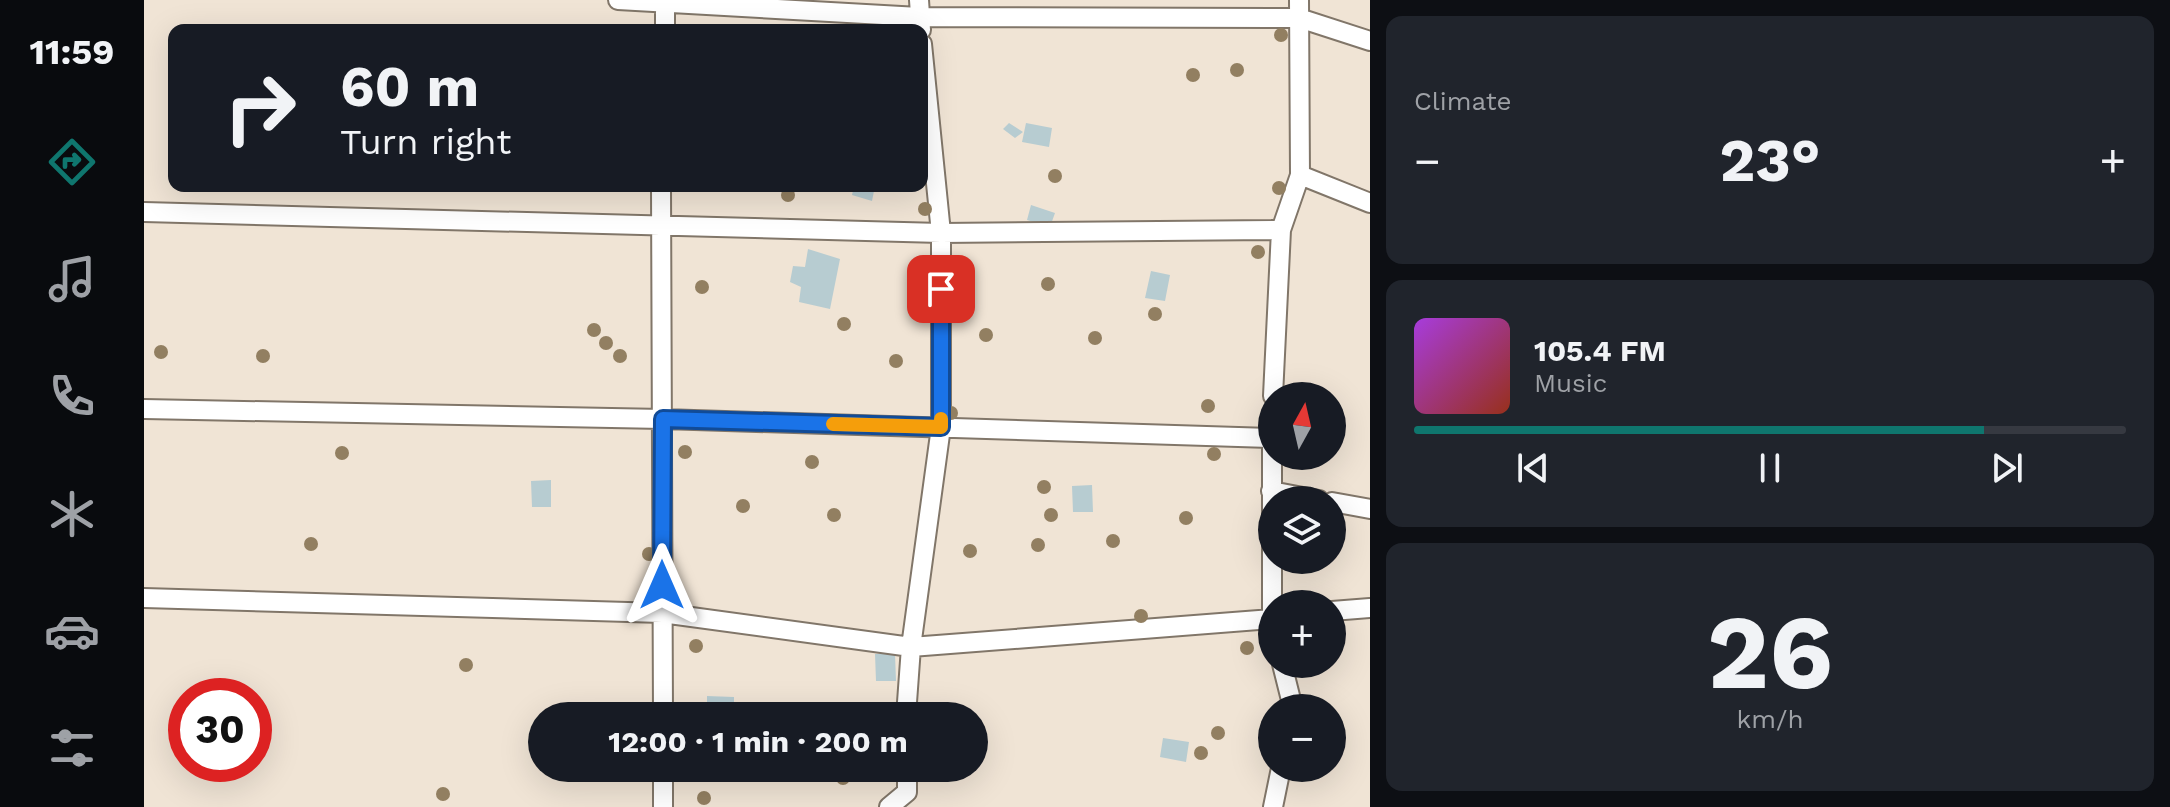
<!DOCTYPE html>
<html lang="en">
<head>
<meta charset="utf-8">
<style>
	body { margin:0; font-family:"Work Sans",sans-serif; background:#20242c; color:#f1f3f6; height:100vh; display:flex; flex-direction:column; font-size:30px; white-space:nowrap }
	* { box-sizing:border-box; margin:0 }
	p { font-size:26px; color:#9ea1a6 }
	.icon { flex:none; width:44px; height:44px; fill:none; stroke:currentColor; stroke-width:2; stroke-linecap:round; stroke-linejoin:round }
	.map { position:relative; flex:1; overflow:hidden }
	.details { display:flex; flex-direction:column; gap:16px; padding:16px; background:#0d0f14; width:800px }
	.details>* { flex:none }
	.top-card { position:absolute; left:24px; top:24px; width:760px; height:168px; border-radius:16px; box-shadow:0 8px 32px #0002; background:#171b24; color:#f1f3f6; overflow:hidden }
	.needle { width:52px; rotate:8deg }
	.buttons { position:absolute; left:1114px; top:382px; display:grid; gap:16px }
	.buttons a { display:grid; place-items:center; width:88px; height:88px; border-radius:50%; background:#171b24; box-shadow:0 8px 32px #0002; font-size:40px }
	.speed { position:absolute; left:24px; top:678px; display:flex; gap:16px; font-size:40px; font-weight:700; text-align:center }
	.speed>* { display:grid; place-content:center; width:104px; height:104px; border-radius:50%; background:#171b24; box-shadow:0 8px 32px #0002; line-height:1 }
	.speed .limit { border:12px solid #d22; background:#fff; color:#111 }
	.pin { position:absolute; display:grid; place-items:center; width:68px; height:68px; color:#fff; margin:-34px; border-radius:16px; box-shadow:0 4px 12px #0006 }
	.me { position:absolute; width:88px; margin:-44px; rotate:0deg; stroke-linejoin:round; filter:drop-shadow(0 0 6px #0008) }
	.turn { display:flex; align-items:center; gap:28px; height:168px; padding:0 40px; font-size:36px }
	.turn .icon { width:104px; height:104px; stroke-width:2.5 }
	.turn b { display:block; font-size:56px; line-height:68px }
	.big { font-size:60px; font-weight:700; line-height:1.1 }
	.details .tile { flex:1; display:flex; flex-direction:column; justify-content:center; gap:12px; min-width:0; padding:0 28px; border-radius:16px; background:#20242c }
	.details .dial { align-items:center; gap:0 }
	.dial b { font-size:104px; line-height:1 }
	.song { display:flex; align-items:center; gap:24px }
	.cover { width:96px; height:96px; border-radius:12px; background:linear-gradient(135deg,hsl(280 70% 55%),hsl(10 70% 35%)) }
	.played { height:8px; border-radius:4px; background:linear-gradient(90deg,#0f766e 80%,#363941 80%) }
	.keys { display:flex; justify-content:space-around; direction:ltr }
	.heat { display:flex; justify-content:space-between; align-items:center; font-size:44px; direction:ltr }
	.trip { position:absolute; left:384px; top:702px; width:460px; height:80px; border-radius:40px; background:#171b24; box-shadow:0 8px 32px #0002; font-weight:700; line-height:80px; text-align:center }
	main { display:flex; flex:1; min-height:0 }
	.tabs { display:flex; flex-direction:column; width:144px; justify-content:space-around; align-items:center; background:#090b0e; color:#9ea1a6 }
	.tabs .icon { width:56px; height:56px }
	.tabs .on { color:#0f766e }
	.tabs b { font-size:36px; color:#f1f3f6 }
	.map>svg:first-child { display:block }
	.building { fill:#b7ccd1 }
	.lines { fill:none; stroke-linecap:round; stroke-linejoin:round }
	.minor-casing { stroke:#817669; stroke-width:22 }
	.minor { stroke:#fff; stroke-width:18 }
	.tree { fill:#927f61 }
	.route-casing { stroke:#114b97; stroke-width:20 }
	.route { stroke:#1a73e8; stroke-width:14 }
	.slow { stroke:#f59e0b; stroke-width:14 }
</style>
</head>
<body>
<main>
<nav class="tabs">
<b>11:59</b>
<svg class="icon on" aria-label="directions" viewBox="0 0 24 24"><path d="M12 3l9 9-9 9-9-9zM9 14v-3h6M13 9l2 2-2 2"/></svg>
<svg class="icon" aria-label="music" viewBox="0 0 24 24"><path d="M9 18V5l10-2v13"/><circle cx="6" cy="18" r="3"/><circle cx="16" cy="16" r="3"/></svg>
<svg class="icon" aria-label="phone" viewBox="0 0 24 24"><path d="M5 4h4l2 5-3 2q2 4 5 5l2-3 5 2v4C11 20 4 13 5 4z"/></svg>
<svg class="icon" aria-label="climate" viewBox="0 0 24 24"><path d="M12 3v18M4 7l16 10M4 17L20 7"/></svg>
<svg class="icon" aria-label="car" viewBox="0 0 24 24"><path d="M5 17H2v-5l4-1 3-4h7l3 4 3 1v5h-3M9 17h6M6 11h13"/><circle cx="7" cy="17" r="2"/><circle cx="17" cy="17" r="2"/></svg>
<svg class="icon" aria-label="filters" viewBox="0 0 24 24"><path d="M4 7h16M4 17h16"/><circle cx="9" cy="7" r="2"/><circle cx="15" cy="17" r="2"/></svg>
</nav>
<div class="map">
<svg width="1226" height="807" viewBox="0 0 1226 807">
	<rect width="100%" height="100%" fill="#f0e4d5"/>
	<path class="building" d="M 865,123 L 879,132 L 871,138 L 859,129 Z
		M 882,123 L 908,128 L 905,147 L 878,142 Z
		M 710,186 L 731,186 L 728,201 L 708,195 Z
		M 887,205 L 911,213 L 906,227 L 883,220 Z
		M 664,249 L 696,259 L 686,309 L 655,302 L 657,287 L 646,282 L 649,266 L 661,267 Z
		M 1007,271 L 1026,275 L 1021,301 L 1001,298 Z
		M 407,480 L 407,507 L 388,507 L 387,481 Z
		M 948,485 L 949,512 L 929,512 L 928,486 Z
		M 731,654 L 751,654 L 752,681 L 732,681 Z
		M 563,696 L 590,697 L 590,716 L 563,716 Z
		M 1019,738 L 1045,742 L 1042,762 L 1016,757 Z"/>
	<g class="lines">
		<defs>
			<path id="minor" d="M 474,0 L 775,17 L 1155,18 L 1226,41
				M 775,0 L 777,30
				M 521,30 L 521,0
				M 1156,175 L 1226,203
				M 517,186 L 519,716
				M 0,212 L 797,233 L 1137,230
				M 1129,396 L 1137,230 L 1156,175 L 1155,0
				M 0,409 L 519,419 L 1126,438
				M 1128,415 L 1128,625
				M 1127,491 L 1175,500
				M 1188,502 L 1226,509
				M 0,598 L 518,613 L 767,647 L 1128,619
				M 1188,611 L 1226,608
				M 1138,664 L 1149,708
				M 762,716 L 767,647 L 797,427 L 797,233 L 778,44
				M 519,768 L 519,807
				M 745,807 L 763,792 L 763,768
				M 1129,807 L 1137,768"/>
		</defs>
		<use href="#minor" class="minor-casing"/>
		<use href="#minor" class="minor"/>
	</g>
	<g class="tree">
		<circle cx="1137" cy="35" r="7"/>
		<circle cx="1093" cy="70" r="7"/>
		<circle cx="1049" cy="75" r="7"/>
		<circle cx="911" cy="176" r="7"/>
		<circle cx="1135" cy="188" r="7"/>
		<circle cx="644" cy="195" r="7"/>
		<circle cx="781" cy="209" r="7"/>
		<circle cx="1114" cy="252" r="7"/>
		<circle cx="904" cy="284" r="7"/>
		<circle cx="558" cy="287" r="7"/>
		<circle cx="1011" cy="314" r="7"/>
		<circle cx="700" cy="324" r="7"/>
		<circle cx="450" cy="330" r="7"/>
		<circle cx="842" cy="335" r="7"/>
		<circle cx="951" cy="338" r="7"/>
		<circle cx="462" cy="343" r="7"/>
		<circle cx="17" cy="352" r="7"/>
		<circle cx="119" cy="356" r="7"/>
		<circle cx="476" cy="356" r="7"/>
		<circle cx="752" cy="361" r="7"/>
		<circle cx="1064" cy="406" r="7"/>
		<circle cx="807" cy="413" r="7"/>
		<circle cx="541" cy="452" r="7"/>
		<circle cx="198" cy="453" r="7"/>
		<circle cx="1070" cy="454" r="7"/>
		<circle cx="668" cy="462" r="7"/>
		<circle cx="900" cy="487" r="7"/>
		<circle cx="599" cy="506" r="7"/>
		<circle cx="690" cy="515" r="7"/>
		<circle cx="907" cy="515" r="7"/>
		<circle cx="1042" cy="518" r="7"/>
		<circle cx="969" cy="541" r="7"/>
		<circle cx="167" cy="544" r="7"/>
		<circle cx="894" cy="545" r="7"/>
		<circle cx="826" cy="551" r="7"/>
		<circle cx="505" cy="554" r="7"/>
		<circle cx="997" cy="616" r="7"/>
		<circle cx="552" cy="646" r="7"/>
		<circle cx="1103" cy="648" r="7"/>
		<circle cx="322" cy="665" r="7"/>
		<circle cx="1074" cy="733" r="7"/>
		<circle cx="1057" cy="753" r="7"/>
		<circle cx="699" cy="778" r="7"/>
		<circle cx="299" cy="794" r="7"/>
		<circle cx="560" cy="798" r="7"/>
	</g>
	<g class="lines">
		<defs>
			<path id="route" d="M 518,585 L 519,419 L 797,427 L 797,289"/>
		</defs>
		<use href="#route" class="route-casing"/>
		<use href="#route" class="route"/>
		<path class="slow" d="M 689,424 L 797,427 L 797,419"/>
	</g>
</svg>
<div class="buttons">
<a><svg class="needle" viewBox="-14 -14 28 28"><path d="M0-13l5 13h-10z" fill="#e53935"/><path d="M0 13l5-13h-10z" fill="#9ea1a6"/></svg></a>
<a><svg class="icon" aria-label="layers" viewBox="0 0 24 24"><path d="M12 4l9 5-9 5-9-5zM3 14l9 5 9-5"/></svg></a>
<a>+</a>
<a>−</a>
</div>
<div class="speed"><div class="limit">30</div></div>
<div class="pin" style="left:797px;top:289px;background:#d93025"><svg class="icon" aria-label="arrive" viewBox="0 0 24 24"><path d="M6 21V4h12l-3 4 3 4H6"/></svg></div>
<svg class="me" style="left:518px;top:585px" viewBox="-20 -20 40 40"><path d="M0-17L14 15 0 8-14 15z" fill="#1a73e8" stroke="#fff" stroke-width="4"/></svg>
<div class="trip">12:00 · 1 min · 200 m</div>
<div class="top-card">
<div class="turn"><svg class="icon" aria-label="right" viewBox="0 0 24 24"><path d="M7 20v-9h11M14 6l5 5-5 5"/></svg><div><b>60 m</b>Turn right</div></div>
</div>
</div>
<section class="details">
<div class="tile"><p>Climate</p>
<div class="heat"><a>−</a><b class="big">23°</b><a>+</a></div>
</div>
<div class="tile">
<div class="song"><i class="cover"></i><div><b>105.4 FM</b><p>Music</p></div></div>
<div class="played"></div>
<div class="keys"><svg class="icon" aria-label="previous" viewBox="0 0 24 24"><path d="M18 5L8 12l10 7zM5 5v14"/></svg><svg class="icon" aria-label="pause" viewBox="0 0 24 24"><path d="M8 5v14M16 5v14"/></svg><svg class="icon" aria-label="next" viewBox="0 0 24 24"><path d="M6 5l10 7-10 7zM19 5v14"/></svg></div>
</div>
<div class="tile dial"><b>26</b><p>km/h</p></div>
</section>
</main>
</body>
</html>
